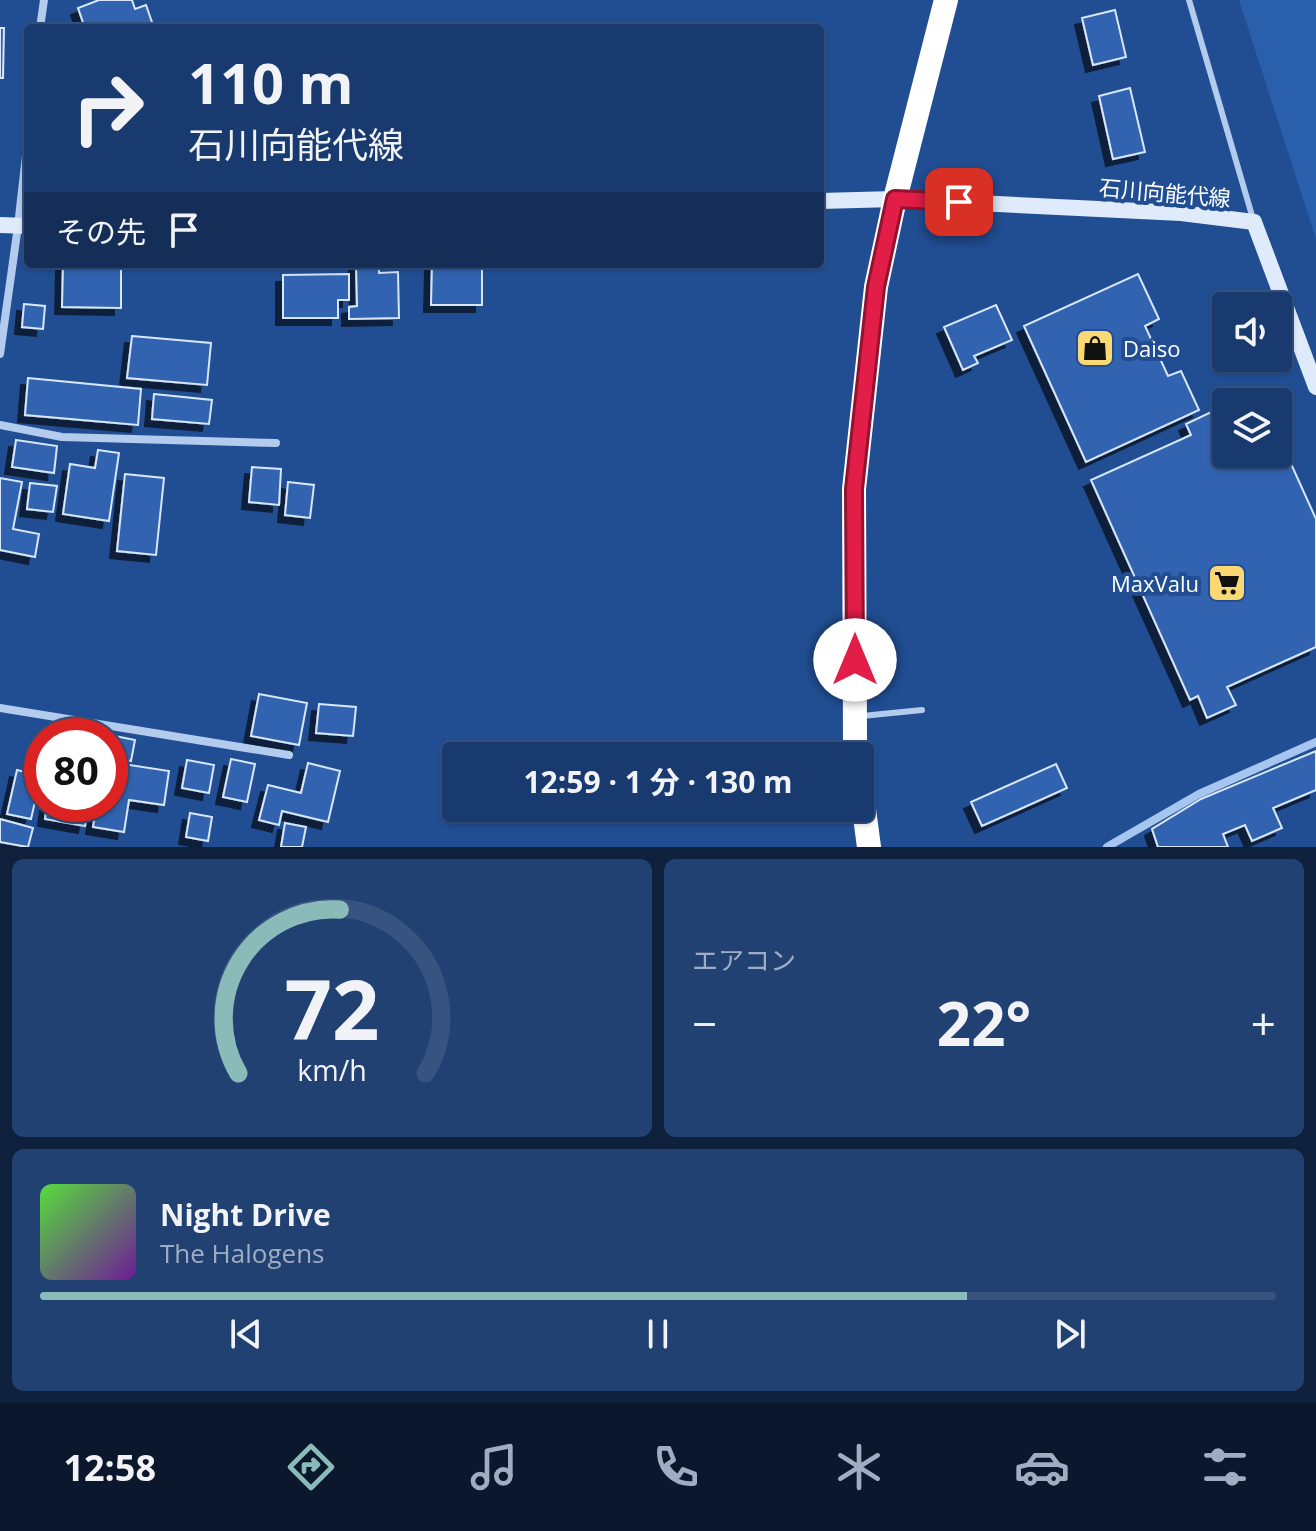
<!DOCTYPE html>
<html lang="ja">
<head>
<meta charset="utf-8">
<style>
	body { margin:0; font-family:"Open Sans","Noto Sans JP",sans-serif; background:#224173; color:#f1f3f6; height:100vh; display:flex; flex-direction:column; font-size:30px; white-space:nowrap }
	* { box-sizing:border-box; margin:0 }
	p { font-size:26px; color:#9fadc2 }
	.icon { flex:none; width:44px; height:44px; fill:none; stroke:currentColor; stroke-width:2; stroke-linecap:round; stroke-linejoin:round }
	.map { position:relative; height:847px; overflow:hidden }
	.panel { display:flex; flex-direction:column; gap:12px; padding:12px; background:#0e203c; flex:1 }
	.panel>* { flex:none }
	.top-card { position:absolute; left:24px; top:24px; width:800px; height:244px; border-radius:8px; box-shadow:0 2px 6px #0004,0 0 0 2px #375481; background:#193a6e; color:#f1f3f6; overflow:hidden }
	.buttons { position:absolute; left:1212px; top:292px; display:grid; gap:16px }
	.buttons a { display:grid; place-items:center; width:80px; height:80px; border-radius:8px; background:#193a6e; box-shadow:0 2px 6px #0004,0 0 0 2px #375481; font-size:40px }
	.speed { position:absolute; left:24px; top:718px; display:flex; gap:16px; font-size:40px; font-weight:700; text-align:center }
	.speed>* { display:grid; place-content:center; width:104px; height:104px; border-radius:50%; background:#193a6e; box-shadow:0 2px 6px #0004,0 0 0 2px #375481; line-height:1 }
	.speed .limit { border:12px solid #d22; background:#fff; color:#111 }
	.pin { position:absolute; display:grid; place-items:center; width:68px; height:68px; color:#fff; margin:-34px; border-radius:16px; box-shadow:0 4px 12px #0006 }
	.me { position:absolute; width:88px; margin:-44px; rotate:0deg; stroke-linejoin:round; filter:drop-shadow(0 0 6px #0008) }
	.turn { display:flex; align-items:center; gap:28px; height:168px; padding:0 32px; font-size:36px }
	.turn .icon { width:104px; height:104px; stroke-width:2.5 }
	.turn b { display:block; font-size:56px; line-height:68px }
	.then { display:flex; align-items:center; height:76px; padding:0 32px; background:#0003; gap:16px; font-size:30px }
	.big { font-size:60px; font-weight:700; line-height:1.1 }
	.panel .widget { flex:1; display:flex; flex-direction:column; justify-content:center; gap:12px; min-width:0; padding:0 28px; border-radius:12px; background:#224173 }
	.panel .dial { align-items:center; gap:0 }
	.dial svg { height:208px; overflow:visible; fill:none; stroke:#375481; stroke-width:7; stroke-linecap:round; text-anchor:middle }
	.dial text { fill:#f1f3f6; stroke:none }
	.song { display:flex; align-items:center; gap:24px }
	.cover { width:96px; height:96px; border-radius:12px; background:linear-gradient(135deg,hsl(110 70% 55%),hsl(280 70% 35%)) }
	.played { height:8px; border-radius:4px; background:linear-gradient(90deg,#8bbbb9 75%,#375481 75%) }
	.keys { display:flex; justify-content:space-around; direction:ltr }
	.heat { display:flex; justify-content:space-between; align-items:center; font-size:44px; direction:ltr }
	.panel .tiles { flex:1; display:grid; gap:12px; grid-template-columns:1fr 1fr }
	.widget:last-child { grid-column:span 2 }
	.trip { position:absolute; left:442px; top:742px; width:432px; height:80px; border-radius:8px; background:#193a6e; box-shadow:0 2px 6px #0004,0 0 0 2px #375481; font-weight:700; line-height:80px; text-align:center }
	.tabs { display:flex; height:128px; justify-content:space-around; align-items:center; background:#0a172c; color:#9fadc2 }
	.tabs .icon { width:56px; height:56px }
	.tabs .current { color:#8bbbb9 }
	.tabs b { font-size:36px; color:#f1f3f6 }
	.map>svg:first-child { display:block }
	.green { fill:#2a5fab }
	.lines { fill:none; stroke-linecap:round; stroke-linejoin:round }
	.stream { stroke:#a6c5ef; stroke-width:8 }
	.building { fill:#3064b0; stroke:#d8e6fa; stroke-width:2; filter:url(#shadow) }
	.lane { stroke:#b3cbed; stroke-width:6 }
	.street { stroke:#b3cbed; stroke-width:8 }
	.secondary { stroke:#dfeafa; stroke-width:16 }
	.highway { stroke:#fff; stroke-width:24 }
	.route-casing { stroke:#92132f; stroke-width:20 }
	.route { stroke:#e11d48; stroke-width:14 }
	.labels { text-anchor:middle; dominant-baseline:central; stroke-width:8; stroke-linejoin:round; paint-order:stroke }
	.street-label { font-size:22px; fill:#fff; stroke:#214e93 }
	.poi-label { font-size:22px; fill:#fff; stroke:#214e93; text-anchor:start }
</style>
</head>
<body>
<div class="map">
<svg width="1316" height="847" viewBox="0 0 1316 847">
	<defs>
		<filter id="shadow"><feDropShadow dx="-7" dy="7" stdDeviation="0" flood-color="#0009"/></filter>
	</defs>
	<rect width="100%" height="100%" fill="#214e93"/>
	<path class="green" d="M 1239,0 L 1316,0 L 1316,239 Z"/>
	<g class="lines">
		<path class="stream" d="M 1107,847 L 1199,794 L 1316,742"/>
	</g>
	<path class="building" d="M 99,0 L 132,0 L 135,9 L 146,5 L 154,28 L 85,28 L 78,8 Z
		M 1115,10 L 1126,57 L 1093,65 L 1082,18 Z
		M 0,28 L 4,28 L 3,78 L 0,78 Z
		M 1130,88 L 1145,152 L 1113,159 L 1099,96 Z
		M 63,264 L 121,264 L 121,308 L 62,307 Z
		M 356,264 L 379,264 L 379,273 L 398,272 L 399,318 L 349,319 L 349,307 L 357,306 Z
		M 432,264 L 482,264 L 482,305 L 431,305 Z
		M 349,274 L 349,300 L 338,300 L 338,318 L 283,318 L 283,275 Z
		M 1138,274 L 1159,319 L 1145,326 L 1168,376 L 1181,371 L 1199,410 L 1086,462 L 1024,326 Z
		M 24,304 L 45,306 L 43,329 L 22,327 Z
		M 996,305 L 1012,340 L 974,356 L 978,363 L 963,370 L 944,327 Z
		M 132,336 L 211,343 L 207,385 L 127,378 Z
		M 28,378 L 141,389 L 138,425 L 25,415 Z
		M 1253,393 L 1258,402 L 1234,402 Z
		M 154,394 L 212,400 L 209,424 L 152,419 Z
		M 1226,405 L 1226,454 L 1278,454 L 1278,435 L 1316,519 L 1316,647 L 1227,687 L 1236,705 L 1207,718 L 1198,696 L 1190,700 L 1091,480 L 1191,435 L 1186,424 Z
		M 16,440 L 57,446 L 54,473 L 12,467 Z
		M 98,450 L 119,453 L 109,521 L 63,514 L 70,464 L 95,468 Z
		M 252,467 L 281,469 L 279,505 L 249,502 Z
		M 125,474 L 164,478 L 156,555 L 117,551 Z
		M 0,478 L 22,482 L 13,529 L 39,534 L 35,557 L 0,550 Z
		M 288,482 L 314,485 L 310,518 L 285,515 Z
		M 30,483 L 57,486 L 53,512 L 27,509 Z
		M 259,694 L 307,703 L 299,745 L 251,736 Z
		M 319,704 L 356,707 L 353,736 L 316,733 Z
		M 110,735 L 135,740 L 131,761 L 110,757 Z
		M 1316,751 L 1316,790 L 1273,808 L 1282,828 L 1252,841 L 1245,825 L 1223,834 L 1228,847 L 1158,847 L 1152,829 L 1201,799 Z
		M 231,759 L 255,764 L 247,802 L 223,797 Z
		M 187,760 L 214,765 L 209,793 L 182,788 Z
		M 110,762 L 169,771 L 164,805 L 129,800 L 124,832 L 93,827 L 97,804 L 110,804 Z
		M 308,763 L 340,771 L 328,822 L 282,811 L 279,825 L 259,820 L 268,785 L 301,793 Z
		M 1056,764 L 1067,788 L 982,826 L 971,802 Z
		M 17,770 L 41,776 L 31,819 L 7,814 Z
		M 47,804 L 89,804 L 85,826 L 45,819 Z
		M 190,813 L 212,817 L 208,841 L 186,837 Z
		M 0,819 L 33,828 L 28,847 L 0,842 Z
		M 285,823 L 306,827 L 302,847 L 281,847 Z"/>
	<g class="lines">
		<path class="lane" d="M 1189,0 L 1253,219
			M 862,716 L 922,710"/>
		<path class="street" d="M 40,28 L 44,0
			M 0,354 L 18,226 L 28,138
			M 0,425 L 62,437 L 276,443
			M 0,708 L 289,755"/>
		<path class="secondary" d="M 820,201 L 895,199 L 1181,213 L 1254,222 L 1316,387
			M 0,225 L 28,226"/>
		<path class="highway" d="M 857,756 L 855,740 L 854,489 L 876,287 L 895,199 L 946,0
			M 860,779 L 869,847"/>
	</g>
	<g class="lines">
		<defs>
			<path id="route" d="M 855,660 L 854,489 L 876,287 L 895,199 L 959,202"/>
		</defs>
		<use href="#route" class="route-casing"/>
		<use href="#route" class="route"/>
	</g>
	<defs>
		<symbol id="shop-square" viewBox="-11 -11 22 22"><rect x="-9" y="-9" width="18" height="18" rx="4" fill="#fad874" stroke="#214e93"/><path d="M-5-2.5h2.3a2.7 3.5 0 0 1 5.4 0H5L5.5 6h-11ZM-1.5-2.5h3a1.5 2.3 0 0 0-3 0Z" fill="#111"/></symbol>
		<symbol id="supermarket-square" viewBox="-11 -11 22 22"><rect x="-9" y="-9" width="18" height="18" rx="4" fill="#fad874" stroke="#214e93"/><path d="M-6-5.5h2.5l.6 2H6L4.5 2H-2.5L-4.4-4H-6ZM-1.5 3.2a1.3 1.3 0 1 0 .1 0ZM3 3.2a1.3 1.3 0 1 0 .1 0Z" fill="#111"/></symbol>
	</defs>
	<g fill-rule="evenodd">
		<use href="#shop-square" x="1073" y="326" width="44" height="44"/>
		<use href="#supermarket-square" x="1205" y="561" width="44" height="44"/>
	</g>
	<g class="labels">
		<g class="street-label">
			<text transform="translate(1165 192) rotate(5)">石川向能代線</text>
		</g>
		<g class="poi-label">
			<text x="1123" y="348">Daiso</text>
			<text x="1199" y="583" text-anchor="end">MaxValu</text>
		</g>
	</g>
</svg>
<div class="buttons">
<a><svg class="icon" aria-label="sound" viewBox="0 0 24 24"><path d="M4 9h4l5-4v14l-5-4H4zM17 9q2 3 0 6"/></svg></a>
<a><svg class="icon" aria-label="layers" viewBox="0 0 24 24"><path d="M12 4l9 5-9 5-9-5zM3 14l9 5 9-5"/></svg></a>
</div>
<div class="speed"><div class="limit">80</div></div>
<div class="pin" style="left:959px;top:202px;background:#d93025"><svg class="icon" aria-label="arrive" viewBox="0 0 24 24"><path d="M6 21V4h12l-3 4 3 4H6"/></svg></div>
<svg class="me" style="left:855px;top:660px" viewBox="-20 -20 40 40"><circle r="19" fill="#fff"/><path d="M0-13L10 11 0 6-10 11z" fill="#e11d48"/></svg>
<div class="trip">12:59 · 1 分 · 130 m</div>
<div class="top-card">
<div class="turn"><svg class="icon" aria-label="right" viewBox="0 0 24 24"><path d="M7 20v-9h11M14 6l5 5-5 5"/></svg><div><b>110 m</b>石川向能代線</div></div>
<div class="then">その先<svg class="icon" aria-label="arrive" viewBox="0 0 24 24"><path d="M6 21V4h12l-3 4 3 4H6"/></svg></div>
</div>
</div>
<section class="panel">
<div class="tiles">
<div class="widget dial"><svg viewBox="0 0 100 80">
<path d="M14 69A42 42 0 1 1 86 69"/>
<path d="M14 69A42 42 0 0 1 53 6" stroke="#8bbbb9"/>
<text x="50" y="56" font-size="32" font-weight="700">72</text>
<text x="50" y="72" font-size="11">km/h</text>
</svg></div>
<div class="widget"><p>エアコン</p>
<div class="heat"><a>−</a><b class="big">22°</b><a>+</a></div>
</div>
<div class="widget">
<div class="song"><i class="cover"></i><div><b>Night Drive</b><p>The Halogens</p></div></div>
<div class="played"></div>
<div class="keys"><svg class="icon" aria-label="previous" viewBox="0 0 24 24"><path d="M18 5L8 12l10 7zM5 5v14"/></svg><svg class="icon" aria-label="pause" viewBox="0 0 24 24"><path d="M8 5v14M16 5v14"/></svg><svg class="icon" aria-label="next" viewBox="0 0 24 24"><path d="M6 5l10 7-10 7zM19 5v14"/></svg></div>
</div>
</div>
</section>
<nav class="tabs">
<b>12:58</b>
<svg class="icon current" aria-label="directions" viewBox="0 0 24 24"><path d="M12 3l9 9-9 9-9-9zM9 14v-3h6M13 9l2 2-2 2"/></svg>
<svg class="icon" aria-label="music" viewBox="0 0 24 24"><path d="M9 18V5l10-2v13"/><circle cx="6" cy="18" r="3"/><circle cx="16" cy="16" r="3"/></svg>
<svg class="icon" aria-label="phone" viewBox="0 0 24 24"><path d="M5 4h4l2 5-3 2q2 4 5 5l2-3 5 2v4C11 20 4 13 5 4z"/></svg>
<svg class="icon" aria-label="climate" viewBox="0 0 24 24"><path d="M12 3v18M4 7l16 10M4 17L20 7"/></svg>
<svg class="icon" aria-label="car" viewBox="0 0 24 24"><path d="M5 17H2v-5l4-1 3-4h7l3 4 3 1v5h-3M9 17h6M6 11h13"/><circle cx="7" cy="17" r="2"/><circle cx="17" cy="17" r="2"/></svg>
<svg class="icon" aria-label="filters" viewBox="0 0 24 24"><path d="M4 7h16M4 17h16"/><circle cx="9" cy="7" r="2"/><circle cx="15" cy="17" r="2"/></svg>
</nav>
</body>
</html>
